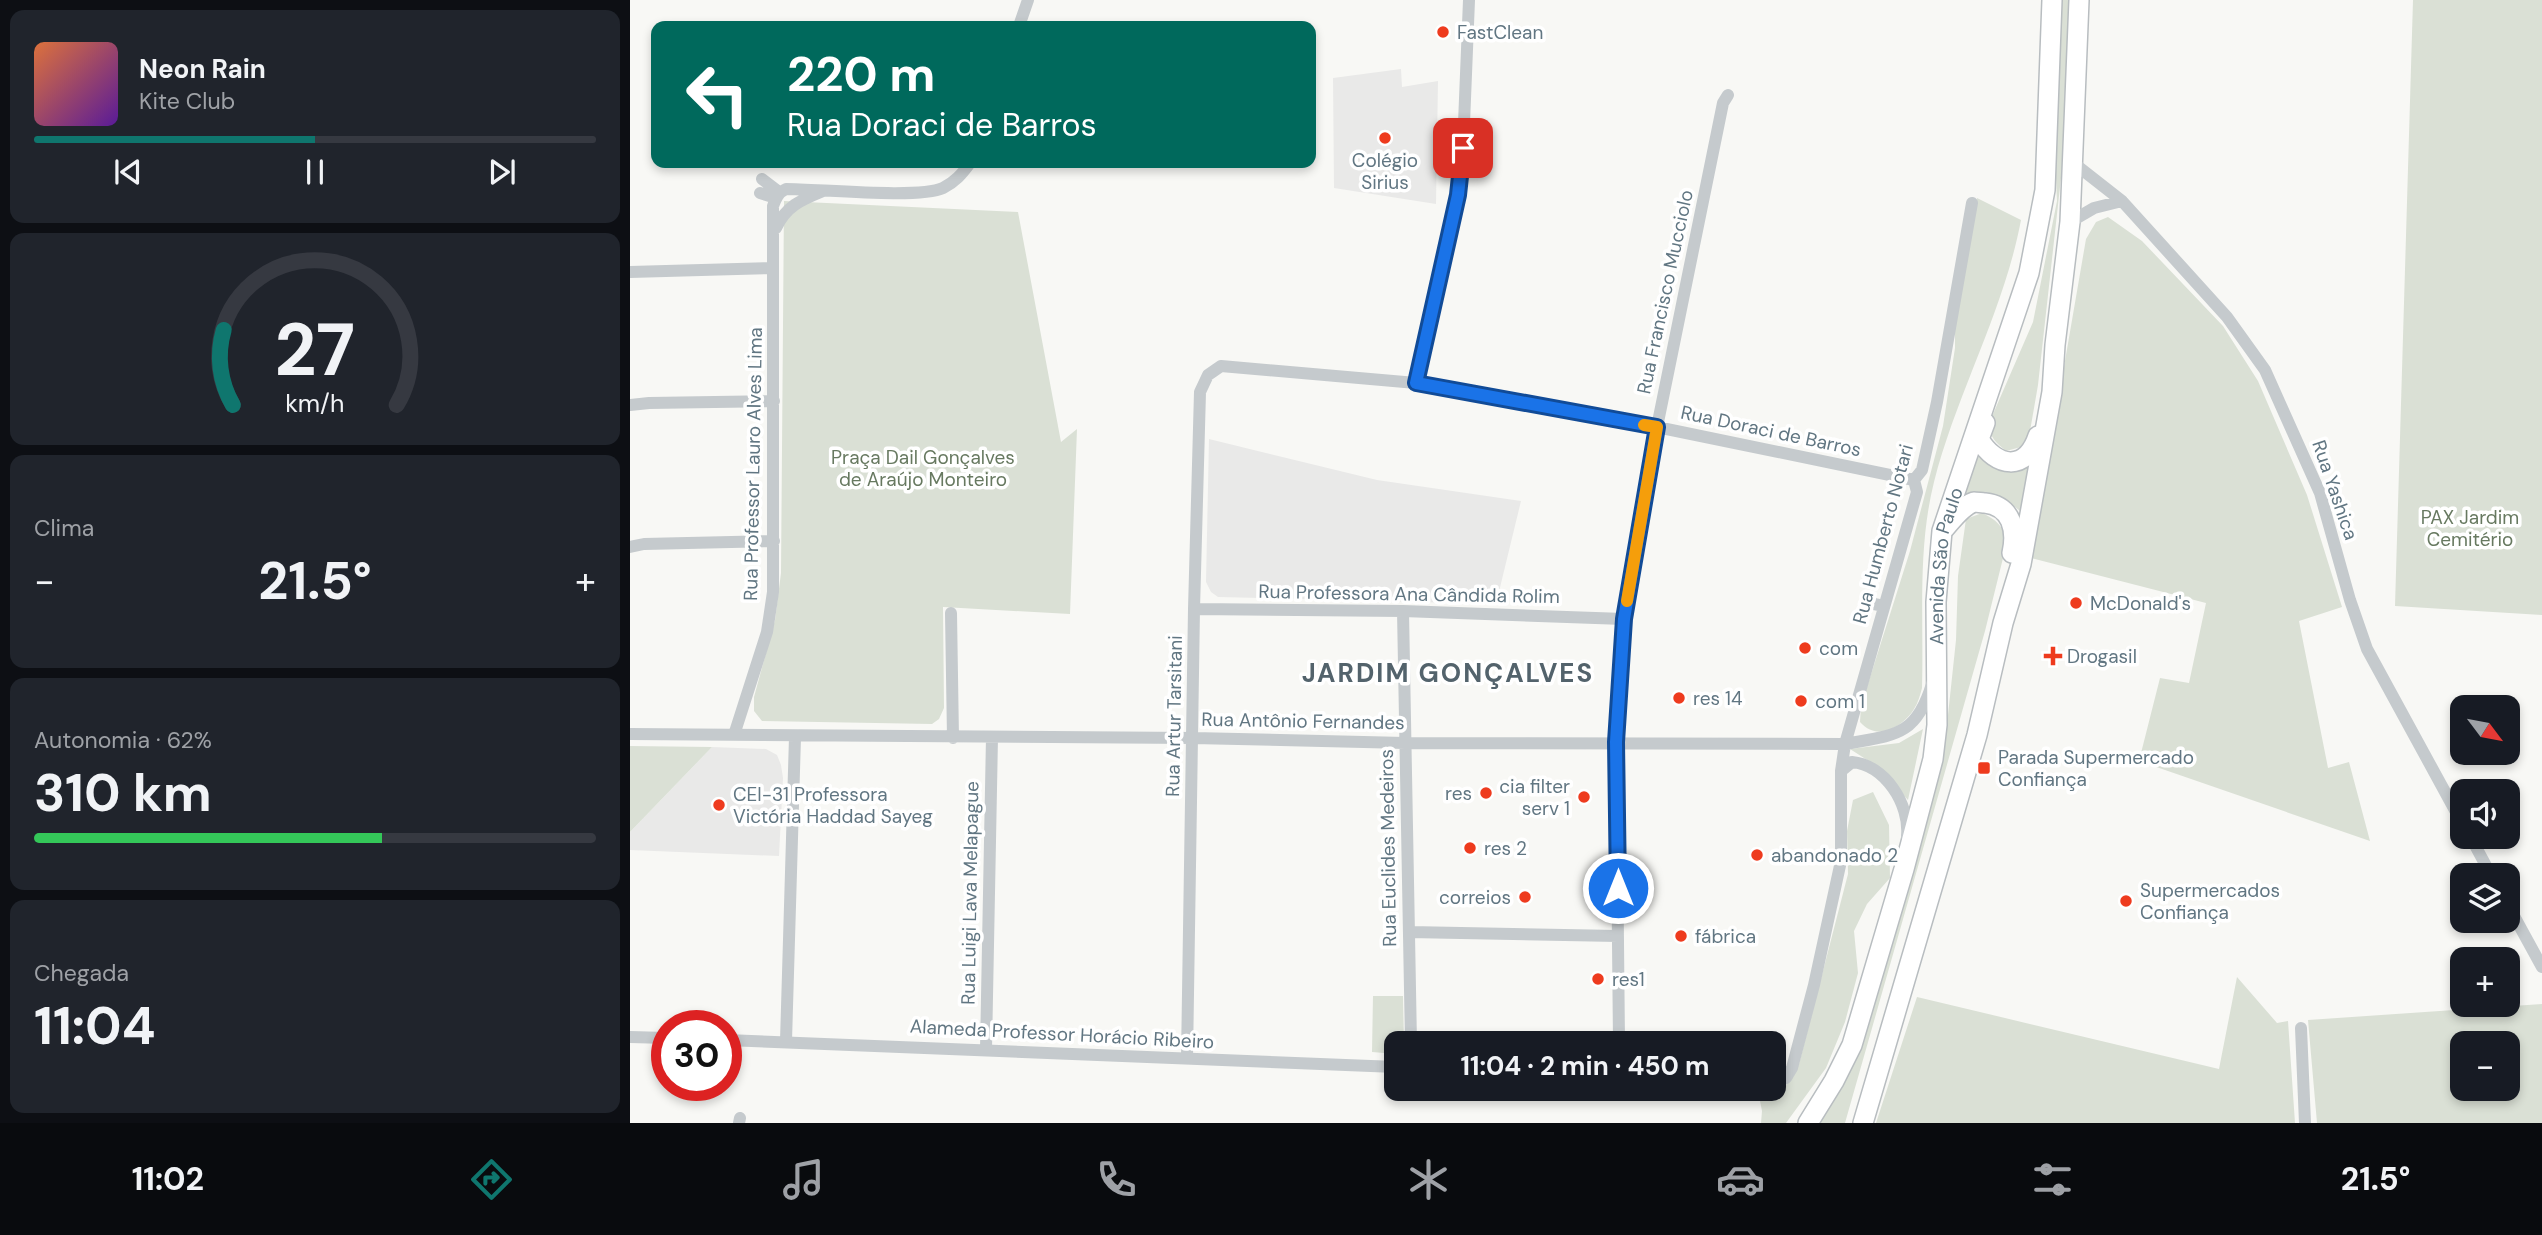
<!DOCTYPE html>
<html lang="pt">
<head>
<meta charset="utf-8">
<style>
	body { margin:0; font-family:"DM Sans",sans-serif; background:#20242c; color:#f1f3f6; height:100vh; display:flex; flex-direction:column; font-size:26px; white-space:nowrap }
	* { box-sizing:border-box; margin:0 }
	p { font-size:23px; color:#9ea1a6 }
	.icon { flex:none; width:38px; height:38px; fill:none; stroke:currentColor; stroke-width:2; stroke-linecap:round; stroke-linejoin:round }
	.map { position:relative; flex:1; overflow:hidden }
	.sheet { display:flex; flex-direction:column; gap:10px; padding:10px; background:#0d0f14; width:630px }
	.sheet>* { flex:none }
	.hud { position:absolute; left:21px; top:21px; width:665px; height:147px; border-radius:14px; box-shadow:0 4px 10px #0003; background:#00695c; color:#fff; overflow:hidden }
	.needle { width:46px; rotate:122deg }
	.tools { position:absolute; left:1820px; top:695px; display:grid; gap:14px }
	.tools a { display:grid; place-items:center; width:70px; height:70px; border-radius:14px; background:#171b24; box-shadow:0 4px 10px #0003; font-size:35px }
	.speed { position:absolute; left:21px; top:1010px; display:flex; gap:14px; font-size:35px; font-weight:700; text-align:center }
	.speed>* { display:grid; place-content:center; width:91px; height:91px; border-radius:50%; background:#171b24; box-shadow:0 4px 10px #0003; line-height:1 }
	.speed .limit { border:10px solid #d22; background:#fff; color:#111 }
	.pin { position:absolute; display:grid; place-items:center; width:60px; height:60px; color:#fff; margin:-30px; border-radius:14px; box-shadow:0 4px 10px #0006 }
	.me { position:absolute; width:77px; margin:-38px; rotate:0deg; stroke-linejoin:round; filter:drop-shadow(0 0 5px #0008) }
	.turn { display:flex; align-items:center; gap:24px; height:147px; padding:0 21px; font-size:32px }
	.turn .icon { width:91px; height:91px; stroke-width:2.5 }
	.turn b { display:block; font-size:49px; line-height:60px }
	.big { font-size:52px; font-weight:700; line-height:1.1 }
	.sheet .tile { flex:1; display:flex; flex-direction:column; justify-content:center; gap:10px; min-width:0; padding:0 24px; border-radius:14px; background:#20242c }
	.sheet .dial { align-items:center; gap:0 }
	.dial svg { height:182px; overflow:visible; fill:none; stroke:#363941; stroke-width:7; stroke-linecap:round; text-anchor:middle }
	.dial text { fill:#f1f3f6; stroke:none }
	.song { display:flex; align-items:center; gap:21px }
	.cover { width:84px; height:84px; border-radius:10px; background:linear-gradient(135deg,hsl(20 70% 55%),hsl(270 70% 35%)) }
	.played { height:7px; border-radius:4px; background:linear-gradient(90deg,#0f766e 50%,#363941 50%) }
	.keys { display:flex; justify-content:space-around; direction:ltr }
	.heat { display:flex; justify-content:space-between; align-items:center; font-size:38px; direction:ltr }
	.charge { height:10px; border-radius:5px; background:linear-gradient(90deg,#34c759 62%,#363941 0) }
	.trip { position:absolute; left:754px; top:1031px; width:402px; height:70px; border-radius:14px; background:#171b24; box-shadow:0 4px 10px #0003; font-weight:700; line-height:70px; text-align:center }
	.tabs { display:flex; height:112px; justify-content:space-around; align-items:center; background:#090b0e; color:#9ea1a6 }
	.tabs .icon { width:49px; height:49px }
	.tabs .current { color:#0f766e }
	.tabs b { font-size:32px; color:#f1f3f6 }
	main { display:flex; flex:1; min-height:0 }
	.map>svg:first-child { display:block }
	.built { fill:#e9e9e8 }
	.green { fill:#dae0d5; fill-rule:evenodd }
	.lines { fill:none; stroke-linecap:round; stroke-linejoin:round }
	.primary-casing { stroke:#b8bdc0; stroke-width:22 }
	.minor { stroke:#c5cacd; stroke-width:12 }
	.primary { stroke:#fff; stroke-width:19 }
	.route-casing { stroke:#114b97; stroke-width:18 }
	.route { stroke:#1a73e8; stroke-width:12 }
	.slow { stroke:#f59e0b; stroke-width:12 }
	.poi-dot { fill:#ee3b1e; stroke:#fff; stroke-width:2.5 }
	.labels { text-anchor:middle; dominant-baseline:central; stroke-width:7; stroke-linejoin:round; paint-order:stroke }
	.poi-label { font-size:19px; fill:#617682; stroke:#fff; text-anchor:start }
	.street-label { font-size:19px; fill:#617682; stroke:#fff }
	.park-label { font-size:19px; fill:#677960; stroke:#fff }
	.district-label { font-size:26px; font-weight:bold; letter-spacing:2px; fill:#53636c; stroke:#fff }
</style>
</head>
<body>
<main>
<section class="sheet">
<div class="tile">
<div class="song"><i class="cover"></i><div><b>Neon Rain</b><p>Kite Club</p></div></div>
<div class="played"></div>
<div class="keys"><svg class="icon" aria-label="previous" viewBox="0 0 24 24"><path d="M18 5L8 12l10 7zM5 5v14"/></svg><svg class="icon" aria-label="pause" viewBox="0 0 24 24"><path d="M8 5v14M16 5v14"/></svg><svg class="icon" aria-label="next" viewBox="0 0 24 24"><path d="M6 5l10 7-10 7zM19 5v14"/></svg></div>
</div>
<div class="tile dial"><svg viewBox="0 0 100 80">
<path d="M14 69A42 42 0 1 1 86 69"/>
<path d="M14 69A42 42 0 0 1 10 36" stroke="#0f766e"/>
<text x="50" y="56" font-size="32" font-weight="700">27</text>
<text x="50" y="72" font-size="11">km/h</text>
</svg></div>
<div class="tile"><p>Clima</p>
<div class="heat"><a>−</a><b class="big">21.5°</b><a>+</a></div>
</div>
<div class="tile"><p>Autonomia · 62%</p><b class="big">310 km</b><div class="charge"></div></div>
<div class="tile"><p>Chegada</p><b class="big">11:04</b></div>
</section>
<div class="map">
<svg width="1912" height="1123" viewBox="0 0 1912 1123">
	<rect width="100%" height="100%" fill="#f8f8f5"/>
	<path class="built" d="M 771,69 L 772,87 L 808,81 L 806,204 L 704,188 L 703,78 Z
		M 579,439 L 747,480 L 891,501 L 866,604 L 588,597 L 581,592 L 576,582 Z
		M 82,747 L 136,749 L 147,755 L 151,765 L 153,778 L 149,856 L 0,850 L 0,832 Z"/>
	<path class="green" d="M 1430,0 L 1439,0 L 1433,160 L 1408,385 L 1399,437 L 1391,447 L 1376,451 C 1365,442 1358,436 1360,421 L 1403,322 L 1427,201 L 1425,156 Z
		M 1783,0 L 1912,0 L 1912,615 L 1765,606 Z
		M 1347,198 L 1391,220 C 1374,311 1327,392 1304,482 C 1287,550 1294,619 1292,688 C 1290,695 1288,703 1284,709 C 1273,727 1247,742 1230,722 L 1231,706 L 1280,551 L 1313,426 L 1325,348 L 1325,318 Z
		M 154,201 L 388,212 L 431,442 L 447,429 L 440,614 L 313,607 L 314,708 L 309,719 L 302,724 L 132,721 L 124,711 L 124,697 L 145,620 L 151,573 Z
		M 1478,217 L 1512,241 L 1593,326 L 1628,381 L 1677,495 L 1712,607 L 1669,621 L 1698,768 L 1719,762 L 1740,841 L 1509,761 L 1530,678 L 1559,683 L 1576,603 L 1401,558 L 1456,239 L 1466,222 Z
		M 1345,454 C 1372,474 1372,462 1399,467 L 1390,511 C 1371,495 1357,489 1332,496 Z
		M 1352,513 C 1369,521 1375,528 1376,546 L 1355,631 L 1215,1123 L 1186,1123 L 1209,1092 L 1223,1063 L 1315,743 L 1326,640 L 1328,576 L 1336,519 Z
		M 1293,729 L 1278,800 L 1248,767 L 1220,749 L 1269,743 Z
		M 0,746 L 82,747 L 0,832 Z
		M 1243,792 L 1259,825 L 1260,878 L 1237,904 L 1224,931 L 1228,973 L 1215,1022 L 1196,1068 L 1156,1123 L 1131,1123 L 1132,1111 L 1128,1091 C 1154,1092 1159,1086 1169,1064 L 1218,874 L 1217,831 L 1223,800 Z
		M 1607,977 L 1647,1023 L 1658,1021 L 1665,1123 L 1246,1123 L 1287,997 L 1589,1069 Z
		M 743,996 L 773,996 L 774,1043 L 766,1043 L 766,1054 L 742,1052 Z
		M 1912,1004 L 1912,1123 L 1687,1123 L 1678,1020 ZM 1878,1043 L 1878,1088 L 1832,1088 L 1832,1043 Z"/>
	<g class="lines">
		<defs>
			<g id="primary">
				<path d="M 1355,423 L 1349,439 C 1366,468 1396,472 1408,436"/>
				<path d="M 1315,528 C 1323,519 1332,506 1344,502 C 1346,502 1353,503 1355,503 C 1382,506 1387,531 1382,553"/>
				<path id="s1" d="M 1178,1123 L 1204,1081 L 1222,1045 L 1274,869 L 1303,759 L 1307,725 L 1306,602 L 1312,531 L 1399,273 L 1415,190 L 1422,0"/>
				<path d="M 1233,1123 L 1347,735 L 1373,623 L 1391,564 L 1422,392 L 1425,345 L 1440,222 L 1449,0"/>
			</g>
		</defs>
		<use href="#primary" class="primary-casing"/>
		<path class="minor" d="M 389,26 L 398,0
			M 1441,161 L 1492,201 L 1597,317 L 1635,370 L 1690,493 L 1720,600 L 1737,649 L 1832,823
			M 132,179 L 149,192
			M 130,193 L 146,198
			M 1440,222 L 1464,208 L 1492,201
			M 146,228 C 156,206 171,200 193,191
			M 0,272 L 143,268
			M 786,383 L 828,195 L 833,148 L 839,0
			M 0,405 L 19,403 L 144,401
			M 1284,480 L 1292,470 L 1307,402 L 1342,203
			M 0,547 L 14,544 L 144,541
			M 1239,603 L 1254,606
			M 564,609 L 773,611 L 994,619
			M 773,611 L 781,1043
			M 321,613 L 323,738
			M 0,734 L 563,738 L 775,743 L 1215,744 C 1264,735 1286,737 1302,684
			M 104,735 L 137,632 L 143,592 L 143,206 C 146,198 148,193 156,189 C 188,189 290,199 313,188 C 325,182 332,174 340,163
			M 1211,771 L 1222,762 C 1255,765 1280,804 1277,836
			M 1840,836 L 1861,875
			M 1878,905 L 1912,967
			M 779,932 L 988,936
			M 1671,1028 L 1675,1123
			M 0,1037 L 37,1038
			M 96,1040 L 766,1067
			M 156,1041 L 165,737
			M 989,1043 L 986,742 L 994,619 L 1027,427 L 1093,103 L 1098,95
			M 356,1049 L 362,737
			M 557,1058 L 564,609 L 570,392 L 578,375 L 591,366 L 786,383 L 1022,426 L 1284,480
			M 1144,1082 L 1156,1078 L 1162,1068 L 1184,985 L 1211,861 L 1211,771 L 1215,744 L 1287,492 L 1284,480
			M 109,1123 L 110,1118"/>
		<use href="#primary" class="primary"/>
	</g>
	<g class="lines">
		<defs>
			<path id="route" d="M 833,148 L 828,195 L 786,383 L 1027,427 L 994,619 L 986,742 L 988,888"/>
		</defs>
		<use href="#route" class="route-casing"/>
		<use href="#route" class="route"/>
		<path class="slow" d="M 997,601 L 1027,427 L 1014,425"/>
	</g>
	<g class="poi-dot">
		<circle cx="813" cy="32" r="7"/>
		<circle cx="755" cy="138" r="7"/>
		<circle cx="1446" cy="603" r="7"/>
		<circle cx="1175" cy="648" r="7"/>
		<path d="M1419.5 645.5h7v7h7v7h-7v7h-7v-7h-7v-7h7z"/>
		<circle cx="1049" cy="698" r="7"/>
		<circle cx="1171" cy="701" r="7"/>
		<rect x="1347" y="761" width="14" height="14" rx="3.5"/>
		<circle cx="856" cy="793" r="7"/>
		<circle cx="954" cy="797" r="7"/>
		<circle cx="89" cy="805" r="7"/>
		<circle cx="840" cy="848" r="7"/>
		<circle cx="1127" cy="855" r="7"/>
		<circle cx="895" cy="897" r="7"/>
		<circle cx="1496" cy="901" r="7"/>
		<circle cx="1051" cy="936" r="7"/>
		<circle cx="968" cy="979" r="7"/>
	</g>
	<g class="labels">
		<g class="poi-label">
			<text x="827" y="32">FastClean</text>
			<text x="755" y="160" text-anchor="middle">Colégio<tspan x="755" dy="22">Sirius</tspan></text>
			<text x="1460" y="603">McDonald's</text>
			<text x="1189" y="648">com</text>
			<text x="1437" y="656">Drogasil</text>
			<text x="1063" y="698">res 14</text>
			<text x="1185" y="701">com 1</text>
			<text x="1368" y="757">Parada Supermercado<tspan x="1368" dy="22">Confiança</tspan></text>
			<text x="940" y="786" text-anchor="end">cia filter<tspan x="940" dy="22">serv 1</tspan></text>
			<text x="842" y="793" text-anchor="end">res</text>
			<text x="103" y="794">CEI-31 Professora<tspan x="103" dy="22">Victória Haddad Sayeg</tspan></text>
			<text x="854" y="848">res 2</text>
			<text x="1141" y="855">abandonado 2</text>
			<text x="1510" y="890">Supermercados<tspan x="1510" dy="22">Confiança</tspan></text>
			<text x="881" y="897" text-anchor="end">correios</text>
			<text x="1065" y="936">fábrica</text>
			<text x="982" y="979">res1</text>
		</g>
		<g class="street-label">
			<text transform="translate(1035 292) rotate(-78)">Rua Francisco Mucciolo</text>
			<text transform="translate(1141 431) rotate(12)">Rua Doraci de Barros</text>
			<text transform="translate(123 464) rotate(-89)">Rua Professor Lauro Alves Lima</text>
			<text transform="translate(1705 490) rotate(71)">Rua Yashica</text>
			<text transform="translate(1253 534) rotate(-75)">Rua Humberto Notari</text>
			<text stroke="none"><textPath href="#s1" startOffset="581">Avenida São Paulo</textPath></text>
			<text transform="translate(779 594) rotate(1)">Rua Professora Ana Cândida Rolim</text>
			<text transform="translate(544 716) rotate(-89)">Rua Artur Tarsitani</text>
			<text transform="translate(673 721) rotate(1)">Rua Antônio Fernandes</text>
			<text transform="translate(758 848) rotate(-91)">Rua Euclides Medeiros</text>
			<text transform="translate(340 893) rotate(-89)">Rua Luigi Lava Melapague</text>
			<text transform="translate(432 1034) rotate(3)">Alameda Professor Horácio Ribeiro</text>
		</g>
		<g class="park-label">
			<text x="293" y="457">Praça Dail Gonçalves<tspan x="293" dy="22">de Araújo Monteiro</tspan></text>
			<text x="1840" y="517">PAX Jardim<tspan x="1840" dy="22">Cemitério</tspan></text>
		</g>
		<g class="district-label">
			<text x="818" y="673">JARDIM GONÇALVES</text>
		</g>
	</g>
</svg>
<div class="tools">
<a><svg class="needle" viewBox="-14 -14 28 28"><path d="M0-13l5 13h-10z" fill="#e53935"/><path d="M0 13l5-13h-10z" fill="#9ea1a6"/></svg></a>
<a><svg class="icon" aria-label="sound" viewBox="0 0 24 24"><path d="M4 9h4l5-4v14l-5-4H4zM17 9q2 3 0 6"/></svg></a>
<a><svg class="icon" aria-label="layers" viewBox="0 0 24 24"><path d="M12 4l9 5-9 5-9-5zM3 14l9 5 9-5"/></svg></a>
<a>+</a>
<a>−</a>
</div>
<div class="speed"><div class="limit">30</div></div>
<div class="pin" style="left:833px;top:148px;background:#d93025"><svg class="icon" aria-label="arrive" viewBox="0 0 24 24"><path d="M6 21V4h12l-3 4 3 4H6"/></svg></div>
<svg class="me" style="left:988px;top:888px" viewBox="-20 -20 40 40"><circle r="17" fill="#1a73e8" stroke="#fff" stroke-width="3"/><path d="M0-11L8 9 0 5-8 9z" fill="#fff"/></svg>
<div class="trip">11:04 · 2 min · 450 m</div>
<div class="hud">
<div class="turn"><svg class="icon" aria-label="left" viewBox="0 0 24 24"><path d="M17 20v-9H6M10 6l-5 5 5 5"/></svg><div><b>220 m</b>Rua Doraci de Barros</div></div>
</div>
</div>
</main>
<nav class="tabs">
<b>11:02</b>
<svg class="icon current" aria-label="directions" viewBox="0 0 24 24"><path d="M12 3l9 9-9 9-9-9zM9 14v-3h6M13 9l2 2-2 2"/></svg>
<svg class="icon" aria-label="music" viewBox="0 0 24 24"><path d="M9 18V5l10-2v13"/><circle cx="6" cy="18" r="3"/><circle cx="16" cy="16" r="3"/></svg>
<svg class="icon" aria-label="phone" viewBox="0 0 24 24"><path d="M5 4h4l2 5-3 2q2 4 5 5l2-3 5 2v4C11 20 4 13 5 4z"/></svg>
<svg class="icon" aria-label="climate" viewBox="0 0 24 24"><path d="M12 3v18M4 7l16 10M4 17L20 7"/></svg>
<svg class="icon" aria-label="car" viewBox="0 0 24 24"><path d="M5 17H2v-5l4-1 3-4h7l3 4 3 1v5h-3M9 17h6M6 11h13"/><circle cx="7" cy="17" r="2"/><circle cx="17" cy="17" r="2"/></svg>
<svg class="icon" aria-label="filters" viewBox="0 0 24 24"><path d="M4 7h16M4 17h16"/><circle cx="9" cy="7" r="2"/><circle cx="15" cy="17" r="2"/></svg>
<b>21.5°</b>
</nav>
</body>
</html>
